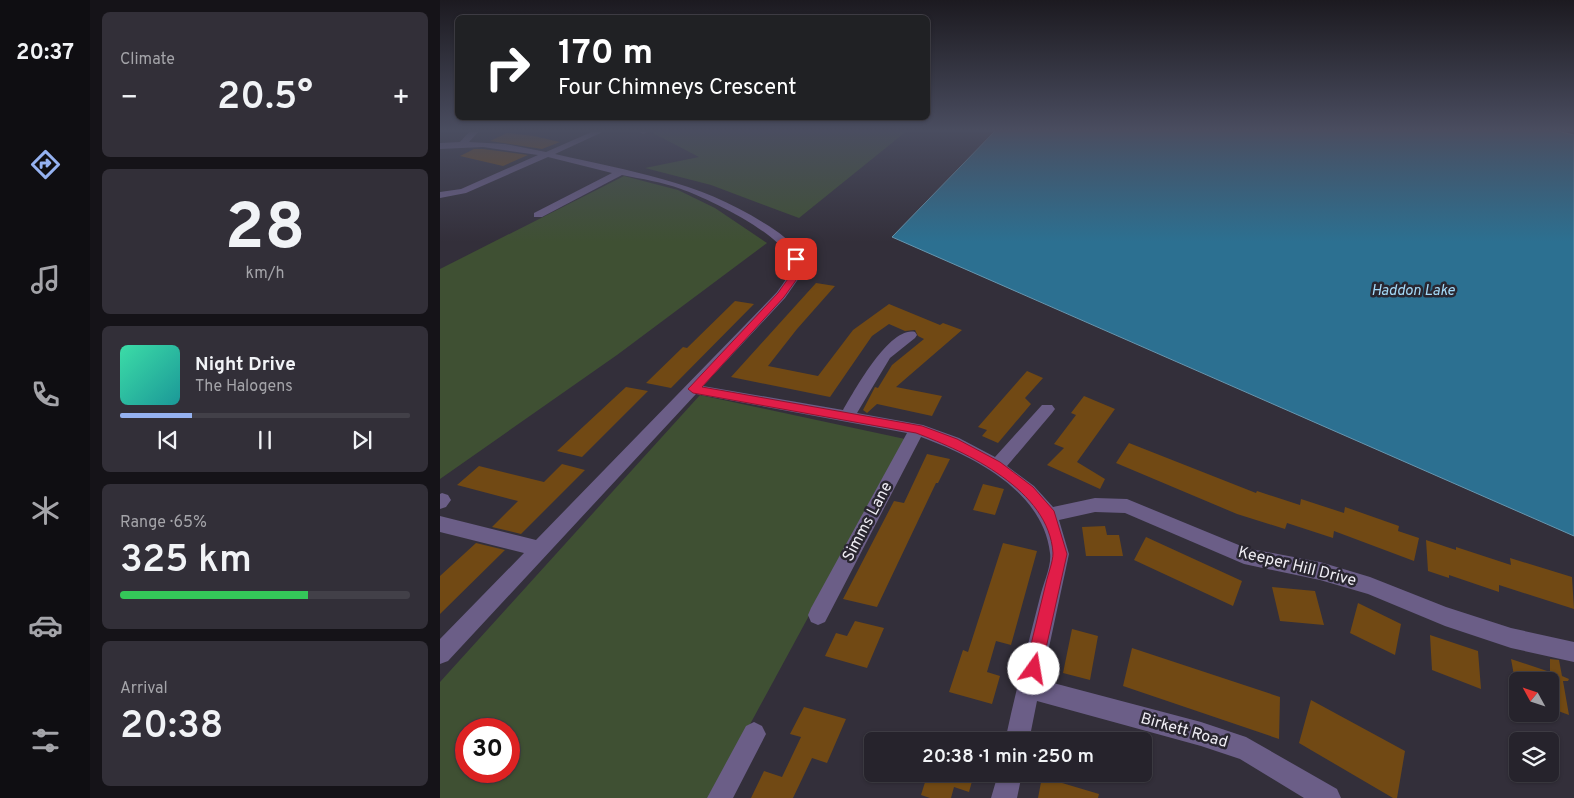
<!DOCTYPE html>
<html lang="en">
<head>
<meta charset="utf-8">
<style>
	body { margin:0; font-family:Overpass,sans-serif; background:#322f38; color:#f1f3f6; height:100vh; display:flex; flex-direction:column; font-size:19px; white-space:nowrap }
	* { box-sizing:border-box; margin:0 }
	p { font-size:16px; color:#a4a4a9 }
	.icon { flex:none; width:28px; height:28px; fill:none; stroke:currentColor; stroke-width:2; stroke-linecap:round; stroke-linejoin:round }
	.map { position:relative; flex:1; overflow:hidden }
	.side { display:flex; flex-direction:column; gap:12px; padding:12px; background:#151318; width:350px }
	.side>* { flex:none }
	.banner { position:absolute; left:15px; top:15px; width:475px; height:105px; border-radius:8px; box-shadow:0 1px 4px #0004,0 0 0 1px #424048; background:#202124; color:#fff; overflow:hidden }
	.needle { width:32px; rotate:310deg }
	.fabs { position:absolute; left:1069px; top:672px; display:grid; gap:10px }
	.fabs a { display:grid; place-items:center; width:50px; height:50px; border-radius:8px; background:#26232c; box-shadow:0 1px 4px #0004,0 0 0 1px #424048; font-size:25px }
	.speed { position:absolute; left:15px; top:718px; display:flex; gap:10px; font-size:25px; font-weight:700; text-align:center }
	.speed>* { display:grid; place-content:center; width:65px; height:65px; border-radius:50%; background:#26232c; box-shadow:0 1px 4px #0004,0 0 0 1px #424048; line-height:1 }
	.speed .limit { border:8px solid #d22; background:#fff; color:#111 }
	.pin { position:absolute; display:grid; place-items:center; width:42px; height:42px; color:#fff; margin:-21px; border-radius:10px; box-shadow:0 2px 8px #0006 }
	.me { position:absolute; width:55px; margin:-28px; rotate:13deg; stroke-linejoin:round; filter:drop-shadow(0 0 4px #0008) }
	.turn { display:flex; align-items:center; gap:18px; height:105px; padding:0 20px; font-size:22px }
	.turn .icon { width:65px; height:65px; stroke-width:2.5 }
	.turn b { display:block; font-size:35px; line-height:42px }
	.big { font-size:38px; font-weight:600; line-height:1.1 }
	.side .tile { flex:1; display:flex; flex-direction:column; justify-content:center; gap:8px; min-width:0; padding:0 18px; border-radius:8px; background:#322f38 }
	.side .dial { align-items:center; gap:0 }
	.dial b { font-size:65px; line-height:1 }
	.song { display:flex; align-items:center; gap:15px }
	.cover { width:60px; height:60px; border-radius:8px; background:linear-gradient(135deg,hsl(160 70% 55%),hsl(180 70% 35%)) }
	.played { height:5px; border-radius:2px; background:linear-gradient(90deg,#95b2f1 25%,#424048 25%) }
	.keys { display:flex; justify-content:space-around; direction:ltr }
	.heat { display:flex; justify-content:space-between; align-items:center; font-size:28px; direction:ltr }
	.charge { height:8px; border-radius:4px; background:linear-gradient(90deg,#34c759 65%,#424048 0) }
	.trip { position:absolute; left:424px; top:732px; width:288px; height:50px; border-radius:8px; background:#26232c; box-shadow:0 1px 4px #0004,0 0 0 1px #424048; font-weight:600; line-height:50px; text-align:center }
	main { display:flex; flex:1; min-height:0 }
	.dock { display:flex; flex-direction:column; width:90px; justify-content:space-around; align-items:center; background:#0f0e12; color:#a4a4a9 }
	.dock .icon { width:35px; height:35px }
	.dock .on { color:#95b2f1 }
	.dock b { font-size:22px; color:#f1f3f6 }
	.map>svg:first-child { display:block }
	.green { fill:#3f5033; fill-rule:evenodd }
	.water { fill:#2c7091; stroke:#6696af }
	.building { fill:#714914 }
	.lines { fill:none; stroke-linecap:round; stroke-linejoin:round }
	.street { fill:#6b5e87; fill-rule:evenodd }
	.route { fill:#e11d48; stroke:#92132f }
	.labels { text-anchor:middle; dominant-baseline:central; stroke-width:5; stroke-linejoin:round; paint-order:stroke }
	.water-label { font-size:15px; font-style:italic; fill:#a4daf8; stroke:#292630 }
	.near-street-label { font-size:16px; fill:#efedf4; stroke:#292630 }
</style>
</head>
<body>
<main>
<nav class="dock">
<b>20:37</b>
<svg class="icon on" aria-label="directions" viewBox="0 0 24 24"><path d="M12 3l9 9-9 9-9-9zM9 14v-3h6M13 9l2 2-2 2"/></svg>
<svg class="icon" aria-label="music" viewBox="0 0 24 24"><path d="M9 18V5l10-2v13"/><circle cx="6" cy="18" r="3"/><circle cx="16" cy="16" r="3"/></svg>
<svg class="icon" aria-label="phone" viewBox="0 0 24 24"><path d="M5 4h4l2 5-3 2q2 4 5 5l2-3 5 2v4C11 20 4 13 5 4z"/></svg>
<svg class="icon" aria-label="climate" viewBox="0 0 24 24"><path d="M12 3v18M4 7l16 10M4 17L20 7"/></svg>
<svg class="icon" aria-label="car" viewBox="0 0 24 24"><path d="M5 17H2v-5l4-1 3-4h7l3 4 3 1v5h-3M9 17h6M6 11h13"/><circle cx="7" cy="17" r="2"/><circle cx="17" cy="17" r="2"/></svg>
<svg class="icon" aria-label="filters" viewBox="0 0 24 24"><path d="M4 7h16M4 17h16"/><circle cx="9" cy="7" r="2"/><circle cx="15" cy="17" r="2"/></svg>
</nav>
<section class="side">
<div class="tile"><p>Climate</p>
<div class="heat"><a>−</a><b class="big">20.5°</b><a>+</a></div>
</div>
<div class="tile dial"><b>28</b><p>km/h</p></div>
<div class="tile">
<div class="song"><i class="cover"></i><div><b>Night Drive</b><p>The Halogens</p></div></div>
<div class="played"></div>
<div class="keys"><svg class="icon" aria-label="previous" viewBox="0 0 24 24"><path d="M18 5L8 12l10 7zM5 5v14"/></svg><svg class="icon" aria-label="pause" viewBox="0 0 24 24"><path d="M8 5v14M16 5v14"/></svg><svg class="icon" aria-label="next" viewBox="0 0 24 24"><path d="M6 5l10 7-10 7zM19 5v14"/></svg></div>
</div>
<div class="tile"><p>Range · 65%</p><b class="big">325 km</b><div class="charge"></div></div>
<div class="tile"><p>Arrival</p><b class="big">20:38</b></div>
</section>
<div class="map">
<svg width="1134" height="798" viewBox="0 0 1134 798">
	<rect width="100%" height="100%" fill="#332f3a"/>
	<path class="green" d="M 207,130 L 468,130 L 359,218 L 271,185 L 205,168 L 259,157 Z
		M 184,176 L 238,190 L 275,208 L 327,243 L 177,355 L 0,479 L 0,269 Z
		M 260,395 L 465,439 L 270,798 L 0,798 L 0,682 ZM 26,729 L 69,729 L 69,771 L 26,771 Z"/>
	<path class="water" d="M 556,130 L 1113,130 L 1134,135 L 1134,536 L 452,237 Z"/>
	<path class="building" d="M 67,133 L 94,136 L 120,142 L 102,149 L 50,141 Z
		M 34,149 L 43,149 L 88,155 L 63,166 L 20,156 Z
		M 376,283 L 395,286 L 357,329 L 328,366 L 378,376 L 413,330 L 449,304 L 500,325 L 503,323 L 522,330 L 456,387 L 502,396 L 492,416 L 437,404 L 427,413 L 423,410 L 435,387 L 438,388 L 452,365 L 484,339 L 478,336 L 475,330 L 465,331 L 449,324 L 432,336 L 390,397 L 291,377 Z
		M 295,301 L 314,304 L 231,388 L 206,383 L 243,347 L 247,348 Z
		M 587,371 L 603,378 L 585,398 L 591,404 L 558,443 L 542,436 L 547,430 L 538,427 Z
		M 186,387 L 208,391 L 142,457 L 117,451 Z
		M 644,396 L 675,409 L 637,462 L 665,479 L 660,489 L 607,465 L 624,448 L 614,444 L 636,415 L 631,413 Z
		M 689,443 L 816,493 L 817,491 L 860,505 L 861,499 L 904,513 L 905,507 L 959,526 L 958,531 L 979,538 L 974,561 L 894,531 L 893,538 L 847,523 L 845,529 L 797,514 L 676,463 Z
		M 487,454 L 510,459 L 498,483 L 496,483 L 437,607 L 403,599 L 454,501 L 464,503 Z
		M 122,464 L 145,470 L 81,534 L 52,527 L 78,501 L 17,485 L 39,466 L 104,482 Z
		M 543,484 L 564,489 L 555,515 L 533,510 Z
		M 665,526 L 667,535 L 679,535 L 683,556 L 646,556 L 642,527 Z
		M 706,537 L 802,581 L 793,606 L 694,560 Z
		M 986,540 L 1016,550 L 1016,547 L 1071,565 L 1070,558 L 1132,577 L 1134,609 L 1059,585 L 1059,592 L 1009,575 L 1009,578 L 988,571 Z
		M 36,543 L 65,550 L 0,614 L 0,576 Z
		M 563,543 L 597,551 L 571,645 L 556,641 L 547,672 L 560,676 L 552,704 L 509,692 L 523,650 L 528,652 Z
		M 832,587 L 875,591 L 884,625 L 840,621 Z
		M 918,603 L 961,624 L 955,655 L 910,633 Z
		M 415,621 L 444,628 L 427,668 L 385,656 L 396,633 L 407,636 Z
		M 632,629 L 658,636 L 650,680 L 623,673 Z
		M 990,635 L 1038,651 L 1041,689 L 992,670 Z
		M 692,648 L 840,697 L 839,739 L 683,686 Z
		M 1071,659 L 1110,672 L 1110,659 L 1119,660 L 1122,676 L 1129,679 L 1128,681 L 1123,681 L 1129,715 L 1110,708 L 1110,681 L 1075,681 Z
		M 871,700 L 965,751 L 957,798 L 953,798 L 859,743 Z
		M 364,707 L 406,719 L 387,763 L 372,758 L 353,798 L 311,798 L 324,771 L 342,777 L 361,737 L 350,734 Z
		M 485,774 L 534,774 L 529,792 L 514,787 L 511,798 L 490,798 L 481,795 L 486,779 L 484,778 Z
		M 602,777 L 659,794 L 658,798 L 598,798 Z"/>
	<g class="lines">
		<path class="street" d="M 31,130 L 40,130 L 29,142 L 65,144 L 106,152 L 156,130 L 167,130 L 115,154 C 192,172 256,180 324,223 C 339,232 358,245 362,263 L 359,278 L 345,298 L 263,386 L 403,410 C 414,392 449,326 475,332 L 477,335 L 475,338 L 450,358 L 417,413 L 483,425 L 519,438 L 555,457 L 602,405 L 612,405 L 615,409 L 612,413 L 567,466 L 594,486 L 613,507 L 655,498 L 687,499 L 806,548 L 880,562 L 930,577 L 1006,607 L 1071,628 L 1134,642 L 1134,662 L 1071,648 L 1005,626 L 928,594 L 880,580 L 804,564 L 685,513 L 655,512 L 619,520 L 629,554 L 602,680 L 761,722 L 806,737 L 897,789 L 901,798 L 864,798 L 800,759 L 761,746 L 597,701 L 589,741 L 565,741 C 575,693 588,645 600,597 C 603,584 612,565 610,553 C 603,491 533,456 481,437 L 385,622 L 378,625 L 371,622 L 368,615 L 371,608 L 467,433 L 256,394 L 8,661 L 0,664 L 0,639 L 84,553 L 0,532 L 0,516 L 96,540 L 337,292 C 343,283 352,274 350,262 C 347,236 265,197 241,189 C 222,182 202,179 182,175 L 102,217 L 94,217 L 94,213 L 172,173 L 108,157 L 26,193 L 0,198 L 0,192 L 21,189 L 98,155 L 43,147 L 0,149 L 0,143 L 20,142 Z
			M 196,130 L 206,130 L 207,132 L 203,134 Z
			M 2,493 L 8,495 L 11,500 L 6,507 L 0,509 L 0,494 Z
			M 314,722 L 322,726 L 326,734 L 293,798 L 267,798 L 306,726 Z
			M 558,774 L 582,774 L 577,798 L 551,798 Z"/>
	</g>
	<linearGradient id="sky" x2="0" y2="1"><stop stop-color="#1c1a20"/><stop offset="0.54" stop-color="#4a4d60"/><stop offset="1" stop-color="#4a4d60" stop-opacity="0"/></linearGradient>
	<rect width="1134" height="242" fill="url(#sky)"/>
	<path class="route" d="M 353,257 L 360,259 L 359,276 L 344,297 L 262,387 L 482,426 L 517,439 L 560,462 L 593,487 L 614,511 L 627,554 L 600,675 L 594,677 L 588,675 L 585,669 C 592,640 599,612 606,583 C 608,574 613,562 613,553 C 609,490 527,452 476,433 L 253,393 L 248,389 L 338,293 L 350,276 Z"/>
	<g class="labels">
		<g class="water-label">
			<text x="973" y="291">Haddon Lake</text>
		</g>
		<g class="near-street-label">
			<text transform="translate(428 522) rotate(-62)">Simms Lane</text>
			<text transform="translate(857 567) rotate(14)">Keeper Hill Drive</text>
			<text transform="translate(744 731) rotate(16)">Birkett Road</text>
		</g>
	</g>
</svg>
<div class="fabs">
<a><svg class="needle" viewBox="-14 -14 28 28"><path d="M0-13l5 13h-10z" fill="#e53935"/><path d="M0 13l5-13h-10z" fill="#a4a4a9"/></svg></a>
<a><svg class="icon" aria-label="layers" viewBox="0 0 24 24"><path d="M12 4l9 5-9 5-9-5zM3 14l9 5 9-5"/></svg></a>
</div>
<div class="speed"><div class="limit">30</div></div>
<div class="pin" style="left:356px;top:259px;background:#d93025"><svg class="icon" aria-label="arrive" viewBox="0 0 24 24"><path d="M6 21V4h12l-3 4 3 4H6"/></svg></div>
<svg class="me" style="left:594px;top:669px" viewBox="-20 -20 40 40"><circle r="19" fill="#fff"/><path d="M0-13L10 11 0 6-10 11z" fill="#e11d48"/></svg>
<div class="trip">20:38 · 1 min · 250 m</div>
<div class="banner">
<div class="turn"><svg class="icon" aria-label="right" viewBox="0 0 24 24"><path d="M7 20v-9h11M14 6l5 5-5 5"/></svg><div><b>170 m</b>Four Chimneys Crescent</div></div>
</div>
</div>
</main>
</body>
</html>
